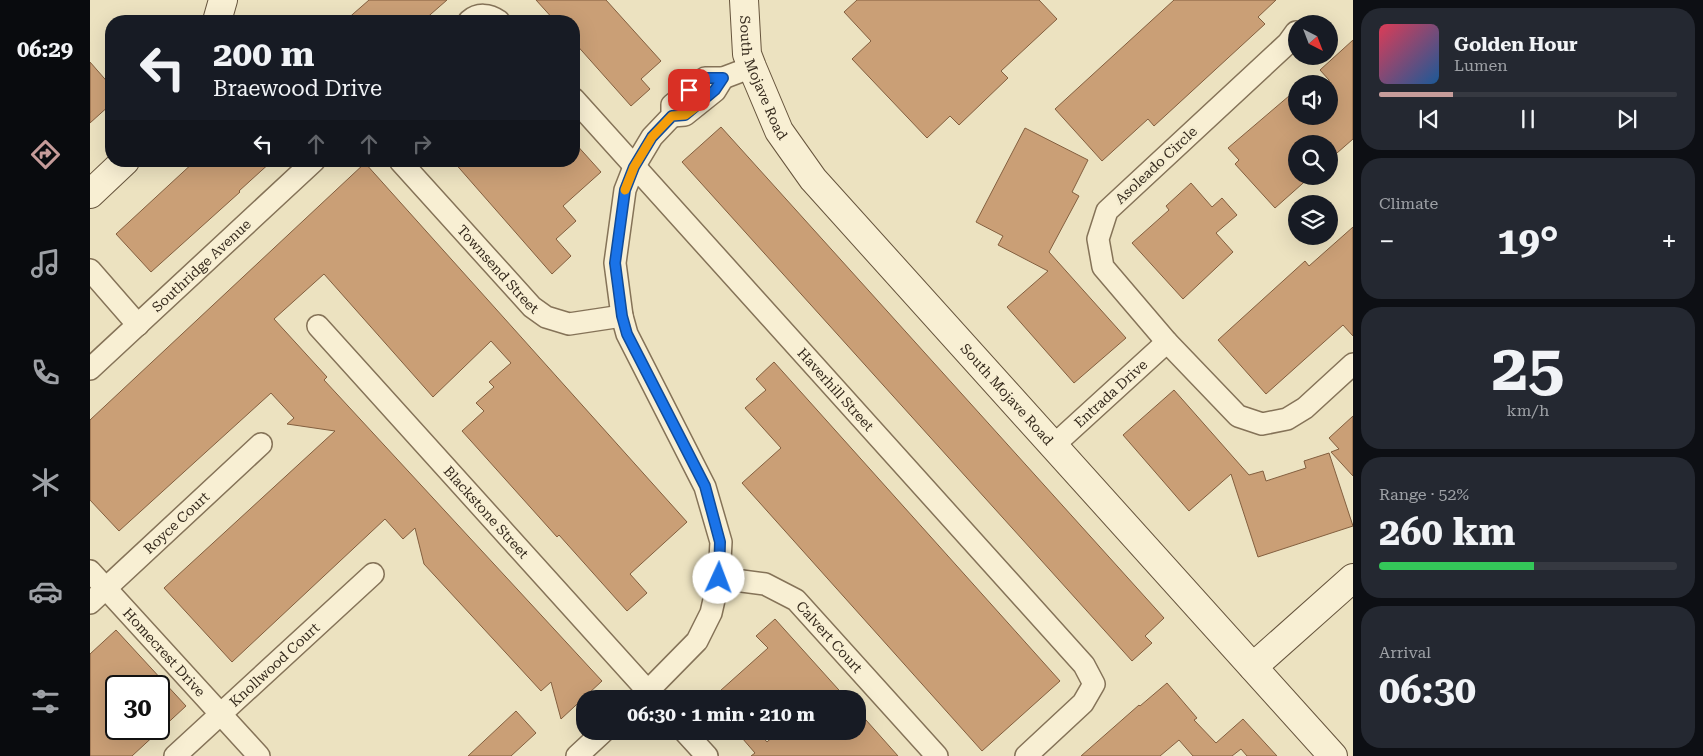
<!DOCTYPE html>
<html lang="en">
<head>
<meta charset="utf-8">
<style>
	body { margin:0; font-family:"Roboto Serif",serif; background:#242831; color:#f1f3f6; height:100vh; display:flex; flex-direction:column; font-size:19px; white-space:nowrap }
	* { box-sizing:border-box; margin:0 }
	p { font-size:16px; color:#9ea1a6 }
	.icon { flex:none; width:28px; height:28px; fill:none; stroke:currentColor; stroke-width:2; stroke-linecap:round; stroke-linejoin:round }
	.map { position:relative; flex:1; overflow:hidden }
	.details { display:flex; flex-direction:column; gap:8px; padding:8px; background:#0d0f14; width:350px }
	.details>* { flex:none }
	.banner { position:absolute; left:15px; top:15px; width:475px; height:152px; border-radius:20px; box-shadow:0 5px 20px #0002; background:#171b24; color:#f1f3f6; overflow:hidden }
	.needle { width:32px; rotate:138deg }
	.buttons { position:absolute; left:1198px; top:15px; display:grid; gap:10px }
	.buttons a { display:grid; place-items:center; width:50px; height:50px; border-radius:50%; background:#171b24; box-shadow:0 5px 20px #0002; font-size:25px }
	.speed { position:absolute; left:15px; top:675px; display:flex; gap:10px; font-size:25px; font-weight:700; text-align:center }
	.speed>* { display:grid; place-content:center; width:65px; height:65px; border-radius:50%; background:#171b24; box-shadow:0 5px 20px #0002; line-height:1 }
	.speed .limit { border:2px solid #111; border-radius:8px; background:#fff; color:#111 }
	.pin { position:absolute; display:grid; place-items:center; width:42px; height:42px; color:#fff; margin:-21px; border-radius:10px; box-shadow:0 2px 8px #0006 }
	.me { position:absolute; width:55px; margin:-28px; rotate:2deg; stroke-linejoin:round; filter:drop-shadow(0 0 4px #0008) }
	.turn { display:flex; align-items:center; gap:18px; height:105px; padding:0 25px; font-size:22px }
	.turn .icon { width:65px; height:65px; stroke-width:2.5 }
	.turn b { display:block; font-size:35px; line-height:42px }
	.lanes { display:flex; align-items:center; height:48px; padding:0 25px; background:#0003; justify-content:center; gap:25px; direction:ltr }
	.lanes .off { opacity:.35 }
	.big { font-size:38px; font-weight:700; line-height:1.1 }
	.details .tile { flex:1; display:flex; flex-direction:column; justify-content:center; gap:8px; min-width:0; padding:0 18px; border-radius:20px; background:#242831 }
	.details .dial { align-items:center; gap:0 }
	.dial b { font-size:65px; line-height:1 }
	.song { display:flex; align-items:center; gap:15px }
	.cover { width:60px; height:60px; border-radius:8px; background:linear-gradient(135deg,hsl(350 70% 55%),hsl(210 70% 35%)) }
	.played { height:5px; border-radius:2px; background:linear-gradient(90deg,#c69c9a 25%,#363941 25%) }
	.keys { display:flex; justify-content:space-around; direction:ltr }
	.heat { display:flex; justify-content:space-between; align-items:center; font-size:28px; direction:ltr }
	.charge { height:8px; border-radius:4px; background:linear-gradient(90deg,#34c759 52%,#363941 0) }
	.trip { position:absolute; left:486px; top:690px; width:290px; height:50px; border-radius:20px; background:#171b24; box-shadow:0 5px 20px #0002; font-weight:700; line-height:50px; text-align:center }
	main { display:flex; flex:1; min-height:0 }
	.tab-bar { display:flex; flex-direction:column; width:90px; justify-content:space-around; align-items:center; background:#090b0e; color:#9ea1a6 }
	.tab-bar .icon { width:35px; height:35px }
	.tab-bar .current { color:#c69c9a }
	.tab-bar b { font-size:22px; color:#f1f3f6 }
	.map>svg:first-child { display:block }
	.building { fill:#ca9f76; stroke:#835f3f; fill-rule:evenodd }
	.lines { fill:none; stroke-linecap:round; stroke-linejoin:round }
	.street-casing { stroke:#857358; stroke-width:24 }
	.secondary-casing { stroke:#66543c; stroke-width:30 }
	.street { stroke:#f8efd3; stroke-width:21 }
	.secondary { stroke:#f8efd3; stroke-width:28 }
	.route-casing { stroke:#114b97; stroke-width:12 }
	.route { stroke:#1a73e8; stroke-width:9 }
	.slow { stroke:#f59e0b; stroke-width:9 }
	.labels { text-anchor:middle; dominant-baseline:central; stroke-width:5; stroke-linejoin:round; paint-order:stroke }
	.street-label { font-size:14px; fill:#352a1d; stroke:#f4eccf }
</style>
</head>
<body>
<main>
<nav class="tab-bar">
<b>06:29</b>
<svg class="icon current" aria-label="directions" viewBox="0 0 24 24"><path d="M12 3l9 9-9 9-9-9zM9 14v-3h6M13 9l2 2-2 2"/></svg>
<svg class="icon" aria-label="music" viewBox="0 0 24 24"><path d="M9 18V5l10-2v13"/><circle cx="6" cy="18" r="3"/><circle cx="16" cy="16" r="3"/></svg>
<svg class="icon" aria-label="phone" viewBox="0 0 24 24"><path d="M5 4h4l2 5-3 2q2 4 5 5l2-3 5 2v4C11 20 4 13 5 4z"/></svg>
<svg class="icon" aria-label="climate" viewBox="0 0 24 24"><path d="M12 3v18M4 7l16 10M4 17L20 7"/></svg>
<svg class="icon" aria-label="car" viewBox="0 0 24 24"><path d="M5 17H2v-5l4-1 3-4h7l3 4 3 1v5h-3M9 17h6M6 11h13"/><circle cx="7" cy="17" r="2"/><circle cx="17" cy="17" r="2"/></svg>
<svg class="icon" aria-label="filters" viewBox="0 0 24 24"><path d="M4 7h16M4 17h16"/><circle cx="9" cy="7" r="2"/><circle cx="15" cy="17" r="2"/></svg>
</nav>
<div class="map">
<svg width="1263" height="756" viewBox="0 0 1263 756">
	<rect width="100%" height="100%" fill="#ece2c0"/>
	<path class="building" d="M 279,0 L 357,0 L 333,21 L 255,21 Z
		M 446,0 L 516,0 L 571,61 L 551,79 L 560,89 L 541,106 L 484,42 L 484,21 L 465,21 Z
		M 767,0 L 949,0 L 967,19 L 911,71 L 918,78 L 869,125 L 860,116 L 837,138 L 762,59 L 781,41 L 754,12 Z
		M 1084,0 L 1186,0 L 1168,17 L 1175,24 L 1064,126 L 1058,119 L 1012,161 L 965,109 Z
		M 1263,40 L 1263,139 L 1239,160 L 1239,144 L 1206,144 L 1206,176 L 1221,176 L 1185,208 L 1145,164 L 1149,160 L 1138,148 L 1206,90 L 1206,116 L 1239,116 L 1239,80 L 1230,70 Z
		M 0,62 L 21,86 L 21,104 L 0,123 Z
		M 631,127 L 1074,618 L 1055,636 L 1062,643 L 1042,661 L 592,162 Z
		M 935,128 L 998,160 L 982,192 L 989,196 L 959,252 L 1036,338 L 984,383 L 917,307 L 958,271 L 908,245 L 913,236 L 886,222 Z
		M 484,142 L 511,172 L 473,206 L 486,221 L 466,239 L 481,256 L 462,274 L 363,161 L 484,161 Z
		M 105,161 L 182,161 L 149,191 L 150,192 L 61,272 L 26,234 Z
		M 275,163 L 597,522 L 540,574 L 557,593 L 537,611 L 469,535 L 467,537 L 372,431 L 394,411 L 386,403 L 404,387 L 399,382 L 421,363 L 401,341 L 343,397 L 234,274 L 184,319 L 237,377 L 234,380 L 512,681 L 471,719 L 461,682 L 451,691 L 334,564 L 325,528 L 313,539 L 295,519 L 142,662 L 74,588 L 245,431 L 197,424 L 204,418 L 181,393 L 29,531 L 0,500 L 0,420 Z
		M 1101,183 L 1122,207 L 1132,198 L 1147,215 L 1126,233 L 1143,252 L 1093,299 L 1042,243 L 1079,210 L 1076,206 Z
		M 1263,227 L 1263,336 L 1253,325 L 1176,394 L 1128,340 L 1215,261 L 1219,266 Z
		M 684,362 L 970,681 L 892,751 L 652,483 L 691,448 L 655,408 L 676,390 L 666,379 Z
		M 1084,390 L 1159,475 L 1173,471 L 1176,481 L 1216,468 L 1214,461 L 1239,453 L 1263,526 L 1168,557 L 1141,474 L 1099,511 L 1033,435 Z
		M 1263,416 L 1263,476 L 1241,452 L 1249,449 L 1239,438 Z
		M 685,619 L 757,699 L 621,699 L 678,648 L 666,636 Z
		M 26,630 L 96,706 L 42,756 L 0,756 L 0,654 ZM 26,686 L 69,686 L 69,729 L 26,729 Z
		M 1077,683 L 1107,718 L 1104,720 L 1126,743 L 1153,719 L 1187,756 L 1157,756 L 1151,749 L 1142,756 L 1103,756 L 1089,740 L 1070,756 L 991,756 L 1049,705 L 1050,706 Z
		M 426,711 L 446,733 L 421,756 L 378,756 Z
		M 768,711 L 808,756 L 661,756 L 665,753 L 646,731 L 667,731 L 677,742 L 689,731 L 768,731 Z"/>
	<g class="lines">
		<defs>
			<g id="street">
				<path d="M 379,21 C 388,13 399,14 409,21"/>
				<path d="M 1206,32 L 1198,43 L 1017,211 L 1008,239 L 1013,267 L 1077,342 L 1148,416 L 1172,424 L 1197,419 L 1215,408 L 1263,364"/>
				<path id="s1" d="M 484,99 L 994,665 L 1004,684 L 993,703 L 936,756"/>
				<path d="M 582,116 L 595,115 L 625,91 L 633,78"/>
				<path id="s2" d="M 310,161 L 442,307 L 456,317 L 479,324 L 532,316"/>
				<path d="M 0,270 L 48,325"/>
				<path id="s3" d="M 228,326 L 565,699"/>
				<path id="s4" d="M 0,369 L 224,161"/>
				<path id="s5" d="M 963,446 L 1077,342"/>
				<path id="s6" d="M 0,571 L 169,756"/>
				<path id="s7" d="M 629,578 L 675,584 L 706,600 L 847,756"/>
				<path id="s8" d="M 0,603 L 171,444"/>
				<path d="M 550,699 L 607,641 L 621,613 L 629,578 L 631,542 L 615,487 L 537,334 L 532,316 L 525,263 L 535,190 L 544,167 L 562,137 L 582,116 L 582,105 L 615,78 L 633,78 L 662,67"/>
				<path d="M 594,731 L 617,756"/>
				<path id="s9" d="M 85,756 L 283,574"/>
				<path d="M 487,756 L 514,731"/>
			</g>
			<g id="secondary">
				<path id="s10" d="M 654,0 L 657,54 L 662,67 L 689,131 L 723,179 L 1243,756"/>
				<path d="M 127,21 L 133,0"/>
				<path d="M 0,194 L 35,161"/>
				<path d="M 1163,667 L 1263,578"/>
			</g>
		</defs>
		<use href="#street" class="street-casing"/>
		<use href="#secondary" class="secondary-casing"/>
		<use href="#street" class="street"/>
		<use href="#secondary" class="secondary"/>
	</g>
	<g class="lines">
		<defs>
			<path id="route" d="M 599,90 L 616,78 L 633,78 L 625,90 L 595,115 L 582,116 L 562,137 L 544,167 L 535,190 L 525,263 L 532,316 L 537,334 L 615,486 L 630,542 L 629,578"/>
		</defs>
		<use href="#route" class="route-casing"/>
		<use href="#route" class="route"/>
		<path class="slow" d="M 535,190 L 544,167 L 562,137 L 582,116 L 595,115 L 610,104"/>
	</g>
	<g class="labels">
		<g class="street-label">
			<text stroke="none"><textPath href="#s10" startOffset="81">South Mojave Road</textPath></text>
			<text transform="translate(1066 165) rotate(-43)">Asoleado Circle</text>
			<text stroke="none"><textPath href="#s4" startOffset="152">Southridge Avenue</textPath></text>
			<text stroke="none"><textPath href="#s2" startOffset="146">Townsend Street</textPath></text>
			<text stroke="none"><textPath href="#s1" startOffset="391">Haverhill Street</textPath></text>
			<text stroke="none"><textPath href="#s5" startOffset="78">Entrada Drive</textPath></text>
			<text stroke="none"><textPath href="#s10" startOffset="486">South Mojave Road</textPath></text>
			<text stroke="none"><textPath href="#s3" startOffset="251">Blackstone Street</textPath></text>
			<text stroke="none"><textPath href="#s8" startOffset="118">Royce Court</textPath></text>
			<text stroke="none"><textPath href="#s7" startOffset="131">Calvert Court</textPath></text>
			<text stroke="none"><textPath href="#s6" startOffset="110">Homecrest Drive</textPath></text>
			<text stroke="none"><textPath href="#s9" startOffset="135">Knollwood Court</textPath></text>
		</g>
	</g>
</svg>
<div class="buttons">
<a><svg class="needle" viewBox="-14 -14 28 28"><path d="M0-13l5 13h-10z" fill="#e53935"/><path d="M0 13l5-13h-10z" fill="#9ea1a6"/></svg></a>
<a><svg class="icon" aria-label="sound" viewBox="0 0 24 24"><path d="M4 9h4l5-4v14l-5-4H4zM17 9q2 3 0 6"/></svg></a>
<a><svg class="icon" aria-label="search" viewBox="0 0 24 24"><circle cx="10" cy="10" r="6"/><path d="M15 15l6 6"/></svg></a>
<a><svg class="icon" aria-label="layers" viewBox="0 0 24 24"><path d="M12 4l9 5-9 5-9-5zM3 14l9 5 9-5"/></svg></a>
</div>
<div class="speed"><div class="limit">30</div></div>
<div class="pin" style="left:599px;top:90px;background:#d93025"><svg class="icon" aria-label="arrive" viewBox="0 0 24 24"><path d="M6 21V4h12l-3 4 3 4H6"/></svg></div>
<svg class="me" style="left:629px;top:578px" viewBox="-20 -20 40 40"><circle r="19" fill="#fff"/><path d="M0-13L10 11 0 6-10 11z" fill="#1a73e8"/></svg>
<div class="trip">06:30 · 1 min · 210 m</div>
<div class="banner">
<div class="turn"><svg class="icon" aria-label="left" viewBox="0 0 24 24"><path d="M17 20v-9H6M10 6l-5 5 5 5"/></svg><div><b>200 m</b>Braewood Drive</div></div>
<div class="lanes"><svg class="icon" aria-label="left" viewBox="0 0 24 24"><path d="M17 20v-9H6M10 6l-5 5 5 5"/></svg><svg class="icon off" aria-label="ahead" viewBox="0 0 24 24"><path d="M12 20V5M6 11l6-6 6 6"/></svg><svg class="icon off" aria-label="ahead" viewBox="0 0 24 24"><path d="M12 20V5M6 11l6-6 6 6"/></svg><svg class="icon off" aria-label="right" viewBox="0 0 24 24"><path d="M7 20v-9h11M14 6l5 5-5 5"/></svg></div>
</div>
</div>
<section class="details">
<div class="tile">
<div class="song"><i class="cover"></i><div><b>Golden Hour</b><p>Lumen</p></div></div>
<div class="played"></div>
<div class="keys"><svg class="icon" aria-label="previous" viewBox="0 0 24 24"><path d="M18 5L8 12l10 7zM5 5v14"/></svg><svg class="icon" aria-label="pause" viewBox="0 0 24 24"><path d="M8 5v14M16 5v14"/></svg><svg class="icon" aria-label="next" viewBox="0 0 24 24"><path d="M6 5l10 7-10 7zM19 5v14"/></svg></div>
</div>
<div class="tile"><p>Climate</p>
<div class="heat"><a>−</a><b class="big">19°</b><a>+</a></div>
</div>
<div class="tile dial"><b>25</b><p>km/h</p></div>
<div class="tile"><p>Range · 52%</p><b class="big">260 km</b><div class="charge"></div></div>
<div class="tile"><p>Arrival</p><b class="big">06:30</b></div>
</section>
</main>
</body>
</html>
